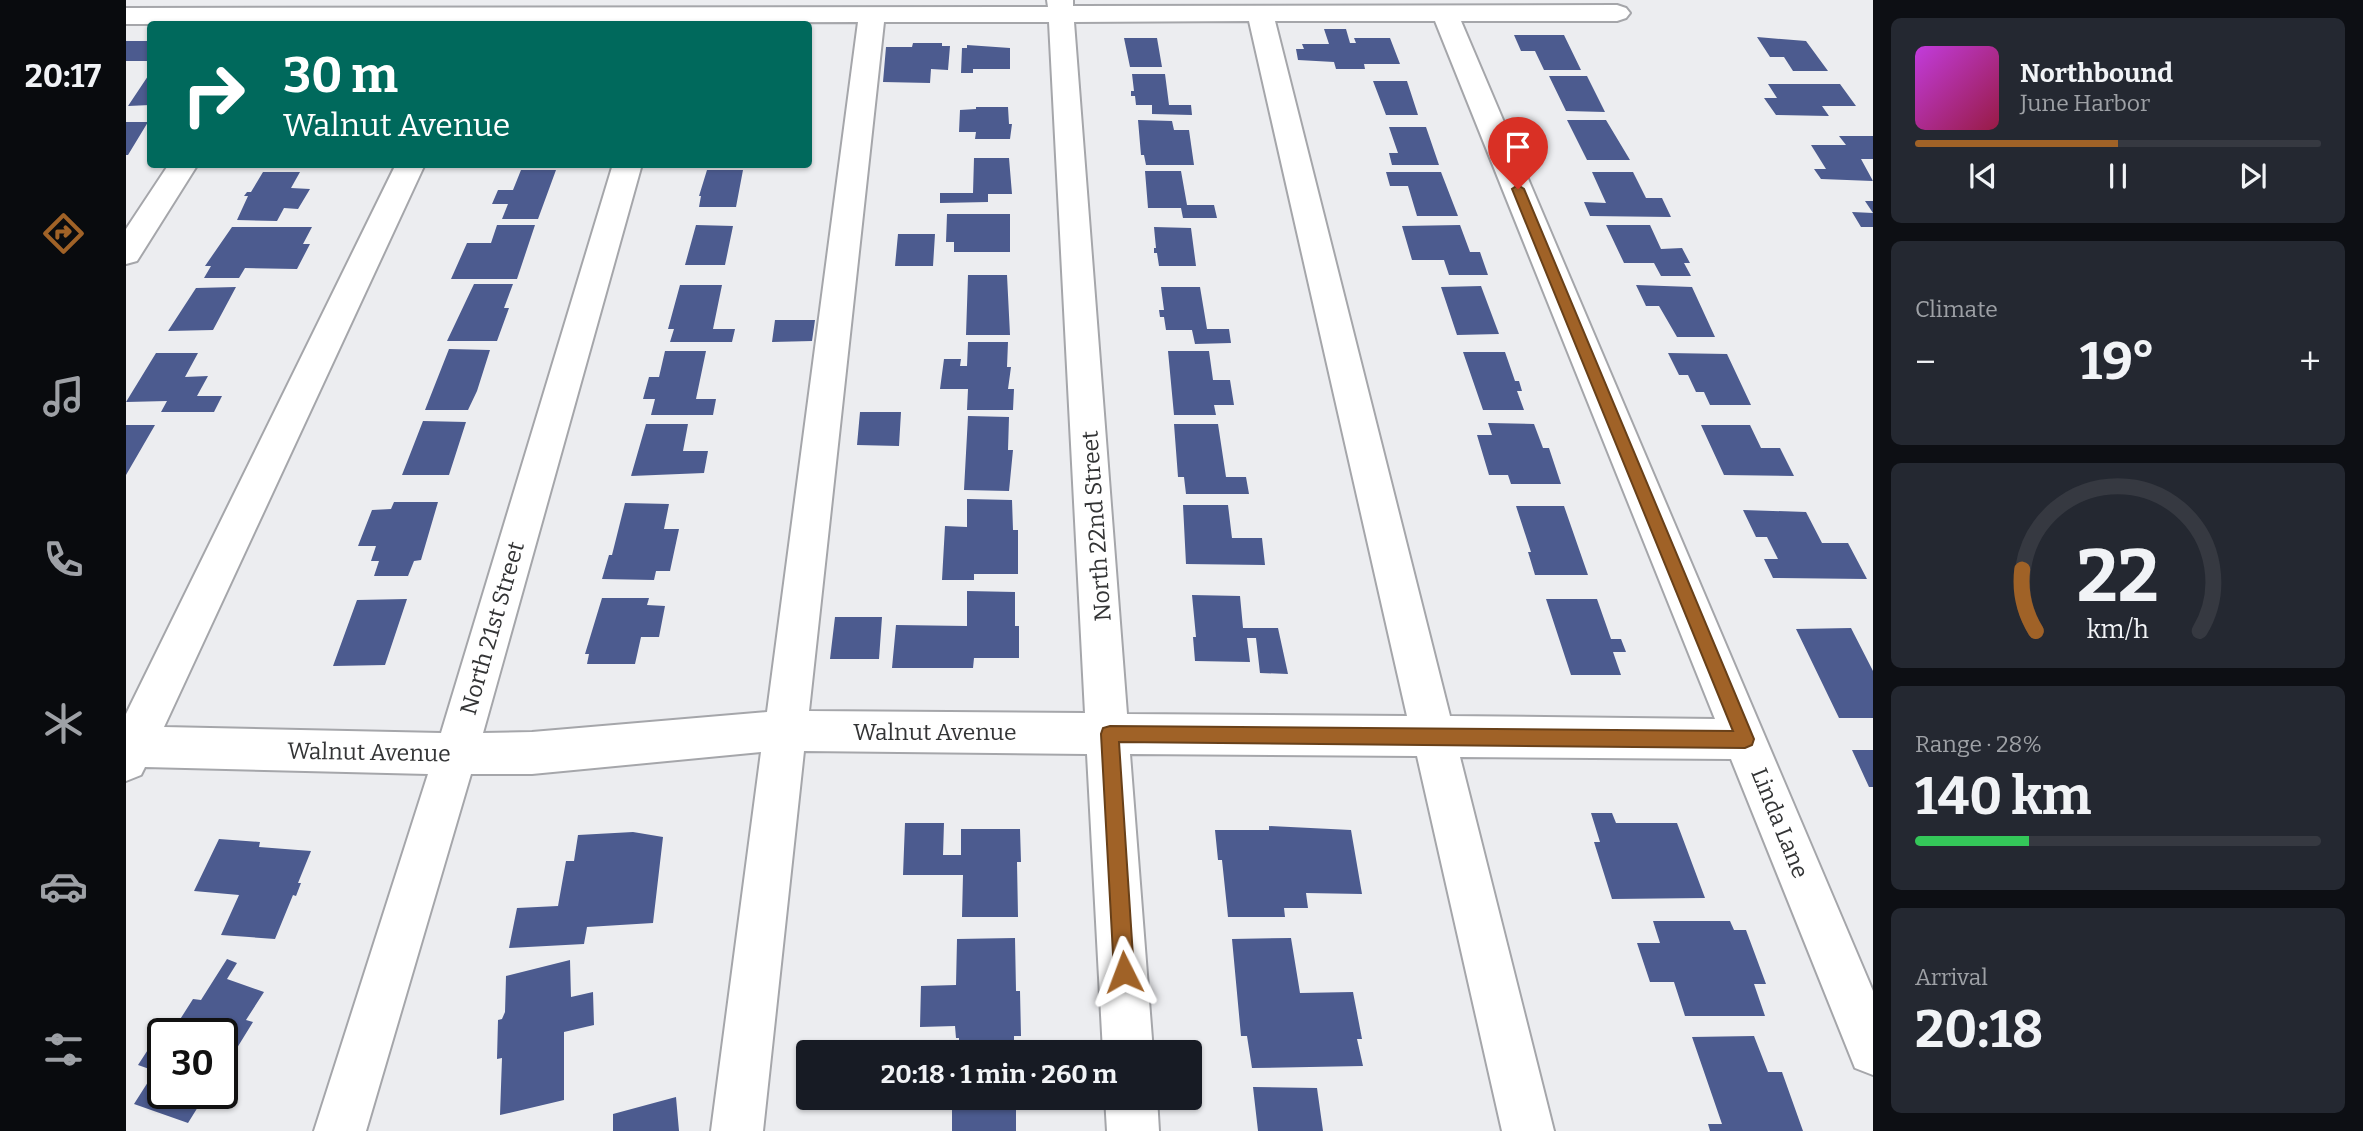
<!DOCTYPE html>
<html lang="en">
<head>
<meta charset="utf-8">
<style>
	body { margin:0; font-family:Bitter,serif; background:#242831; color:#f1f3f6; height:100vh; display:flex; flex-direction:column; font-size:26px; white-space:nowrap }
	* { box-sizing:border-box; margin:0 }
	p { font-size:23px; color:#9ea1a6 }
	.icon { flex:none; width:38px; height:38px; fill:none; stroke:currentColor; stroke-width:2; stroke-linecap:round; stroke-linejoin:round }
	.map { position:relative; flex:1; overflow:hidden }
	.side { display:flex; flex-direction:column; gap:18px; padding:18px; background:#0d0f14; width:490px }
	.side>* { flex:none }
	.guide { position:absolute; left:21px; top:21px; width:665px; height:147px; border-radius:7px; box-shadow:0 2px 5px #0004; background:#00695c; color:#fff; overflow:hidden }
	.speed { position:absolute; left:21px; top:1018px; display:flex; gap:14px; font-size:35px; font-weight:700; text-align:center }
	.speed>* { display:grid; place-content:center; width:91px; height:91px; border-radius:50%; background:#171b24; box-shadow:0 2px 5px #0004; line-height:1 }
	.speed .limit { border:4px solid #111; border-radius:10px; background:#fff; color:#111 }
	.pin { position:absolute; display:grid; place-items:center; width:60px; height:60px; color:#fff; margin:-72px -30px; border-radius:50% 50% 50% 0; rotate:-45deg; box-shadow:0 0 7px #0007 }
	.pin .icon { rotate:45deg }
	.me { position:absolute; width:77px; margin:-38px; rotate:357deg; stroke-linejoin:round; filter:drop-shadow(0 0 5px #0008) }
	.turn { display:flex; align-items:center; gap:24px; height:147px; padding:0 21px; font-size:32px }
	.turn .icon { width:91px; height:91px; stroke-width:2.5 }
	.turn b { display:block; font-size:49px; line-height:60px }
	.big { font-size:52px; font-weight:700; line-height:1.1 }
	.side .tile { flex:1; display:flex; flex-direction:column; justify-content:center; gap:10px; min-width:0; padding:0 24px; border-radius:10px; background:#242831 }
	.side .dial { align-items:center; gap:0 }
	.dial svg { height:182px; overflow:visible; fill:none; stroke:#363941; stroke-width:7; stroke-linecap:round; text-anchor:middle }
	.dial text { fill:#f1f3f6; stroke:none }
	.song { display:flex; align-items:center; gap:21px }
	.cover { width:84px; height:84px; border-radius:10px; background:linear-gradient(135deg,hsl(290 70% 55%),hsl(340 70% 35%)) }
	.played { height:7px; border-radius:4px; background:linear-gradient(90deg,#a06227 50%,#363941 50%) }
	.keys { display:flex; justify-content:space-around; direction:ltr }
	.heat { display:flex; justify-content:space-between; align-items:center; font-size:38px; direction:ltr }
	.charge { height:10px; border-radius:5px; background:linear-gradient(90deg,#34c759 28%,#363941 0) }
	.trip { position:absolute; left:670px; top:1040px; width:406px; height:70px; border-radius:7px; background:#171b24; box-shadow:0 2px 5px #0004; font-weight:700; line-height:70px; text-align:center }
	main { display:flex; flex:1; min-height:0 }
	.dock { display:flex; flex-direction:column; width:126px; justify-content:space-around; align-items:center; background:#090b0e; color:#9ea1a6 }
	.dock .icon { width:49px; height:49px }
	.dock .active { color:#a06227 }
	.dock b { font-size:32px; color:#f1f3f6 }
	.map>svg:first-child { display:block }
	.building { fill:#4c5b8f }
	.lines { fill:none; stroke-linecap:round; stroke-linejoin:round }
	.minor-casing { stroke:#a5a6aa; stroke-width:4 }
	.minor { fill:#fff; fill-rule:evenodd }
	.route { fill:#a06227; stroke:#684019; stroke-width:2 }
	.labels { text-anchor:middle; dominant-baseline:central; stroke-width:7; stroke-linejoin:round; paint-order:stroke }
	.street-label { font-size:23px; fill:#333435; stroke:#fff }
</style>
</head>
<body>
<main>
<nav class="dock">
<b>20:17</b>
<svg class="icon active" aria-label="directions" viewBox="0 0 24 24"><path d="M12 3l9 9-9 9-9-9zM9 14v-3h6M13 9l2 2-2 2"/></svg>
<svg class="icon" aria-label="music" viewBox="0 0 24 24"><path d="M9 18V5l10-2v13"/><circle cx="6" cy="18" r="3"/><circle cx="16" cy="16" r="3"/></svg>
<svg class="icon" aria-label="phone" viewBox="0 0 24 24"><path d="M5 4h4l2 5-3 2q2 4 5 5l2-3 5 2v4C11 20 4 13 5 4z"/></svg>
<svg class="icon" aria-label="climate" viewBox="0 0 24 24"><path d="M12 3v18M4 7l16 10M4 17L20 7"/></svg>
<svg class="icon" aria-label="car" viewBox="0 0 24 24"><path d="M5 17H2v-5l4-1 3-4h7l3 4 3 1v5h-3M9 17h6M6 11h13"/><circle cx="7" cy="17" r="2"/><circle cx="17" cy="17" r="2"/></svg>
<svg class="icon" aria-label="filters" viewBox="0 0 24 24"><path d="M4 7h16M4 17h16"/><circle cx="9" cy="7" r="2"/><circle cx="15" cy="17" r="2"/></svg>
</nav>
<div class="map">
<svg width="1747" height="1131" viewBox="0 0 1747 1131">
	<rect width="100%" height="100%" fill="#ecedf0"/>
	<path class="building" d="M 1198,29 L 1220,29 L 1224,43 L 1230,43 L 1228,38 L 1264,38 L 1274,64 L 1238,64 L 1239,69 L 1210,69 L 1208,62 L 1172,60 L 1170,49 L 1178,49 L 1176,44 L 1203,44 Z
		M 1388,35 L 1438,35 L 1455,70 L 1418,70 L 1409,51 L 1395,51 Z
		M 1631,37 L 1680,41 L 1702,71 L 1667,71 L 1658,57 L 1644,57 Z
		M 998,38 L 1031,38 L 1036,67 L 1004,67 Z
		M 0,41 L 24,41 L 24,61 L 0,61 Z
		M 787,43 L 816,43 L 816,46 L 824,46 L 822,70 L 805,69 L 804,83 L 757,82 L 760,47 L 786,47 Z
		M 841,45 L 884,48 L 884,69 L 847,69 L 847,73 L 835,73 L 836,48 L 841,48 Z
		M 24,73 L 24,105 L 2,106 Z
		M 1006,74 L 1039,74 L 1043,105 L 1065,105 L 1066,115 L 1026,114 L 1026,105 L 1010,105 L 1009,96 L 1005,96 L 1005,91 L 1008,91 Z
		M 1423,76 L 1461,76 L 1479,112 L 1440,111 Z
		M 1247,81 L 1281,81 L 1292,115 L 1260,115 Z
		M 1642,84 L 1714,84 L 1730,106 L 1696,106 L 1703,116 L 1650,115 L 1638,98 L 1651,98 Z
		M 850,107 L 882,107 L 883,124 L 886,124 L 884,139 L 849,139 L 850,132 L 833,132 L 834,110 L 850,109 Z
		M 1012,120 L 1046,121 L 1048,130 L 1063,130 L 1068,165 L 1020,165 L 1018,155 L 1015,155 Z
		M 1441,120 L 1480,120 L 1504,160 L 1461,160 Z
		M 0,122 L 22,122 L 2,155 L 0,155 Z
		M 1263,127 L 1300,127 L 1313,165 L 1266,165 L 1263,153 L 1272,153 Z
		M 1713,136 L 1747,136 L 1747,159 L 1735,159 L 1747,181 L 1695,179 L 1688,169 L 1700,169 L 1685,145 L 1720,145 Z
		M 848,158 L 883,158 L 886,194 L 862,194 L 862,202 L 814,203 L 814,193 L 847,193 Z
		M 395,170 L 430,170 L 412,219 L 376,219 L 382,204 L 366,204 L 372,190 L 387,190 Z
		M 581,170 L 617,170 L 610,207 L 573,207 L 575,196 L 573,196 Z
		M 1019,171 L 1055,171 L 1061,205 L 1088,205 L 1091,218 L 1057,218 L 1055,208 L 1022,208 Z
		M 137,172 L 174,172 L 165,188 L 184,189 L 172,209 L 158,208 L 151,221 L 111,220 L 122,196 L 118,196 L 121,192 L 125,192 Z
		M 1260,172 L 1315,172 L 1332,216 L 1291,216 L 1282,186 L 1264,186 Z
		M 1466,172 L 1507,172 L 1520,198 L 1536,198 L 1545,217 L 1464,216 L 1458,202 L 1480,203 Z
		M 1739,201 L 1747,201 L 1747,227 L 1735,227 L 1726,212 L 1747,213 Z
		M 821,214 L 884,214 L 884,252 L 828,252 L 828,242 L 820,242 Z
		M 371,225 L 409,225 L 391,279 L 325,279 L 341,243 L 365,243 Z
		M 570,225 L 607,226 L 599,265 L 559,265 Z
		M 1334,225 L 1344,252 L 1354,252 L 1362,275 L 1323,275 L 1318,260 L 1286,260 L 1276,226 Z
		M 1480,225 L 1524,225 L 1535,249 L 1556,248 L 1564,263 L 1558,263 L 1565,276 L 1535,276 L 1528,263 L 1498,263 Z
		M 106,227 L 186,227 L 177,244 L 184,244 L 171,269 L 119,268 L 113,278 L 78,278 L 85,266 L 79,266 Z
		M 1028,227 L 1065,228 L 1070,266 L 1033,266 L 1031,253 L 1028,253 L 1028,248 L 1030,248 Z
		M 772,234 L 809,234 L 807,266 L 769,266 Z
		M 842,275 L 881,275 L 884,335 L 840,335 Z
		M 348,284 L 387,284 L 378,308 L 383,308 L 371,341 L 321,341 Z
		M 554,285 L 596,285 L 587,329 L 609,329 L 606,342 L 544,342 L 548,329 L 542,329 Z
		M 1510,285 L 1566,287 L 1589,337 L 1551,337 L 1533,306 L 1520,306 Z
		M 1355,286 L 1373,334 L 1331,335 L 1315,287 Z
		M 110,287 L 87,330 L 42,331 L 70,288 Z
		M 1035,287 L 1074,287 L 1081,329 L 1103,329 L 1105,343 L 1069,344 L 1066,330 L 1040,330 L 1038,317 L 1034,317 L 1033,310 L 1038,310 Z
		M 649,320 L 689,320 L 686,341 L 646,342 Z
		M 842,342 L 882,342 L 881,367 L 885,367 L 882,389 L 888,389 L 887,410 L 841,410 L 842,389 L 814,389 L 818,359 L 835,359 L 834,366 L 841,366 Z
		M 323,349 L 364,350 L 351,391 L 342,410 L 299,410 Z
		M 539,351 L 580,351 L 570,399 L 590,399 L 587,415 L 525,415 L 529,399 L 517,399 L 523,377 L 533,377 Z
		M 1042,351 L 1083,351 L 1087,380 L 1104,380 L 1108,405 L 1088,405 L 1090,415 L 1048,415 Z
		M 1337,352 L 1379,352 L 1389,381 L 1393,381 L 1396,391 L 1391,391 L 1398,410 L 1357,410 Z
		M 30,353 L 72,353 L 59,377 L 82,376 L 71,396 L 96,396 L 88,412 L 35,412 L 41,401 L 0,402 Z
		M 1542,353 L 1601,354 L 1625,405 L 1584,405 L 1578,392 L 1570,392 L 1562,375 L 1553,375 Z
		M 734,412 L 775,412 L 773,446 L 731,445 Z
		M 842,416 L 883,417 L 882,450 L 887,450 L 883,491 L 838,490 Z
		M 297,421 L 340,422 L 323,475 L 276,475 Z
		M 1362,423 L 1408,424 L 1417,448 L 1423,448 L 1435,484 L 1385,484 L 1382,475 L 1363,475 L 1351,435 L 1366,435 Z
		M 520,424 L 562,424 L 557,451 L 582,451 L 578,473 L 505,476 Z
		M 1048,424 L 1092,424 L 1100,477 L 1120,477 L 1123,494 L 1060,494 L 1058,477 L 1052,477 Z
		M 0,425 L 29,425 L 0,475 Z
		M 1575,425 L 1624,425 L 1635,448 L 1654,448 L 1668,476 L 1598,475 Z
		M 841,499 L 886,500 L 887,530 L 892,530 L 892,574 L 848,574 L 848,580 L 816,580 L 819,526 L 841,527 Z
		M 268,502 L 312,502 L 295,560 L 288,561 L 282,576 L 248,576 L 253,561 L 245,561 L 250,546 L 232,546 L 246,510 L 265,509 Z
		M 499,503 L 543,504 L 538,529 L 553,529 L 544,571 L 530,571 L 528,580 L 476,579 L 483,555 L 486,555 Z
		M 1057,505 L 1102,505 L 1106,538 L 1136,538 L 1139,565 L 1060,564 Z
		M 1390,506 L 1438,506 L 1462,575 L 1409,575 L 1402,552 L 1405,552 Z
		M 1617,510 L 1680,512 L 1696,543 L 1722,543 L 1741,579 L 1647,578 L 1638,559 L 1652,559 L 1641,537 L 1630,537 Z
		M 841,591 L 889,592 L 889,626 L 893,626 L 893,658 L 848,658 L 847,668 L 766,668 L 770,625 L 841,626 Z
		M 1066,595 L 1114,596 L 1117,628 L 1152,628 L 1162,674 L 1134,673 L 1130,638 L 1121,638 L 1124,662 L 1069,661 L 1067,637 L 1070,637 Z
		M 476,598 L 523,598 L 521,605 L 539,606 L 533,637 L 515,637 L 509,664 L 461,664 L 463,654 L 459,654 Z
		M 281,599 L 259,665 L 207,666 L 231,600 Z
		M 1420,599 L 1471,599 L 1485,639 L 1495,639 L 1500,652 L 1487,652 L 1495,675 L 1445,675 Z
		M 709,617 L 756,617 L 753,659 L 704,659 Z
		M 1725,628 L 1747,671 L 1747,718 L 1713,718 L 1670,629 Z
		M 1726,750 L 1747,750 L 1747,787 L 1743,787 Z
		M 1465,813 L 1486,813 L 1490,823 L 1551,823 L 1579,898 L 1486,899 L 1468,842 L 1474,842 Z
		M 779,823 L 818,823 L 817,855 L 835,855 L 835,829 L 894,829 L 895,862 L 891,862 L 892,917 L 836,917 L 837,875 L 777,875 Z
		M 1143,826 L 1225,830 L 1236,894 L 1180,893 L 1182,908 L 1158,908 L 1159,917 L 1102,917 L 1096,860 L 1092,860 L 1089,830 L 1143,830 Z
		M 507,832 L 537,837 L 527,923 L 461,927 L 458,944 L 383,948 L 391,908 L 432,906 L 440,861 L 448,861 L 452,835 Z
		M 93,839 L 134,842 L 133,847 L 185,851 L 172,883 L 175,883 L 170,896 L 167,895 L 149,939 L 95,935 L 113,895 L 68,891 Z
		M 1527,921 L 1604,921 L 1608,930 L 1620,930 L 1640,984 L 1628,984 L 1639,1016 L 1559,1016 L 1548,982 L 1524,982 L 1511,943 L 1534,943 Z
		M 889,938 L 890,991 L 894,991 L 895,1036 L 888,1036 L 888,1052 L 815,1052 L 816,1049 L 833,1049 L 833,1038 L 830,1038 L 829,1026 L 794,1027 L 795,986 L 830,985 L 831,939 Z
		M 1165,938 L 1174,993 L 1227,992 L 1236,1039 L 1231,1039 L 1237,1066 L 1126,1068 L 1121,1036 L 1115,1036 L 1106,939 Z
		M 101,959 L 111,963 L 101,979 L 138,992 L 120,1020 L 127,1022 L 98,1069 L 96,1034 L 46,1032 L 67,999 L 75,1000 Z
		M 444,960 L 445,997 L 467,992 L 468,1025 L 438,1032 L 438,1100 L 374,1115 L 376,1058 L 371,1059 L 372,1020 L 376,1019 L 379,1012 L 380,976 Z
		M 1628,1036 L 1642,1072 L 1656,1072 L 1677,1131 L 1584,1131 L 1582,1124 L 1596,1124 L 1566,1037 Z
		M 27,1042 L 37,1046 L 37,1094 L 80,1094 L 62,1123 L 8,1104 L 29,1071 L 12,1065 Z
		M 1127,1087 L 1191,1088 L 1197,1131 L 1132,1131 Z
		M 550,1097 L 553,1131 L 487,1131 L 487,1114 Z
		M 826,1097 L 890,1097 L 890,1131 L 826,1131 Z"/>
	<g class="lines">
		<defs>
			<path id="minor" d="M 921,0 L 947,0 L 947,6 L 1491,5 L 1500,8 L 1504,13 L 1500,18 L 1491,21 L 1335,21 L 1747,991 L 1747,1075 L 1729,1068 L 1605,759 L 1334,757 L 1428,1131 L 1376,1131 L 1291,756 L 1004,754 L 1027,1052 L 977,1052 L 961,754 L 678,751 L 637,1131 L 585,1131 L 635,752 L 406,774 L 345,774 L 240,1131 L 188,1131 L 302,774 L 19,767 L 15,775 L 0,781 L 0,714 L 270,164 L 299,164 L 38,727 L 315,733 L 487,164 L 516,164 L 357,733 L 406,732 L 641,712 L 732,22 L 0,24 L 0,8 L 922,7 ZM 1123,21 L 1281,716 L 1001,714 L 948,22 ZM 1149,21 L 1309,21 L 1589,719 L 1324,716 ZM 758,22 L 923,22 L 959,713 L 683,711 Z
				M 43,164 L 72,164 L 11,261 L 0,264 L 0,229 Z
				M 979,1097 L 1031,1097 L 1033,1131 L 981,1131 Z"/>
		</defs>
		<use href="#minor" class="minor-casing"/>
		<use href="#minor" class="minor"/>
	</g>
	<path class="route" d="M 1392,185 L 1398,189 L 1628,739 L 1626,745 L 1619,748 L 993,742 L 1008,972 L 1005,979 L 998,982 L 991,979 L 988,972 L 975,734 L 977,728 L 984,726 L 1607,731 L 1386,189 Z"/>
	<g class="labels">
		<g class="street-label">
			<text transform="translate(970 526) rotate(-94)">North 22nd Street</text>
			<text transform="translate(366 628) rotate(-74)">North 21st Street</text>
			<text x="809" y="732">Walnut Avenue</text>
			<text transform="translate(243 752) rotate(1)">Walnut Avenue</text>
			<text transform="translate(1654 823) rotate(68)">Linda Lane</text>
		</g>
	</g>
</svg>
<div class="speed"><div class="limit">30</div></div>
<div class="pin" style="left:1392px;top:189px;background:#d93025"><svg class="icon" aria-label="arrive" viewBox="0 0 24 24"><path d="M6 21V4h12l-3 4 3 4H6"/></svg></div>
<svg class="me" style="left:998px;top:972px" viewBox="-20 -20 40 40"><path d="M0-17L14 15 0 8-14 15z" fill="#a06227" stroke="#fff" stroke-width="4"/></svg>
<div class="trip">20:18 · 1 min · 260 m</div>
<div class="guide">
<div class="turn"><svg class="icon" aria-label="right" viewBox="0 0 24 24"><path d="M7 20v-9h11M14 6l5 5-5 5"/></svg><div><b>30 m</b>Walnut Avenue</div></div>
</div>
</div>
<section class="side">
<div class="tile">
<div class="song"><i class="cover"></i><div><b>Northbound</b><p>June Harbor</p></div></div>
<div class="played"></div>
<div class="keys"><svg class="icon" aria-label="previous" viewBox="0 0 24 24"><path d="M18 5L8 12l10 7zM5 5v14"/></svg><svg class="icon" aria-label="pause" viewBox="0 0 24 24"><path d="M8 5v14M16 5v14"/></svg><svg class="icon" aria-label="next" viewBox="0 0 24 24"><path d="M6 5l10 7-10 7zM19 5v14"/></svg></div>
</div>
<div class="tile"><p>Climate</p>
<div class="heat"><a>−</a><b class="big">19°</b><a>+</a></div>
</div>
<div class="tile dial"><svg viewBox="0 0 100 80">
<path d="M14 69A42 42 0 1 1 86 69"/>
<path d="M14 69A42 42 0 0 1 8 42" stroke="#a06227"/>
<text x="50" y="56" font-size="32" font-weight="700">22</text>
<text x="50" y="72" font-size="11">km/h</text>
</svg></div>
<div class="tile"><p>Range · 28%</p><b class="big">140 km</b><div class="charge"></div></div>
<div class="tile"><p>Arrival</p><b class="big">20:18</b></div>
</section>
</main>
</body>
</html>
